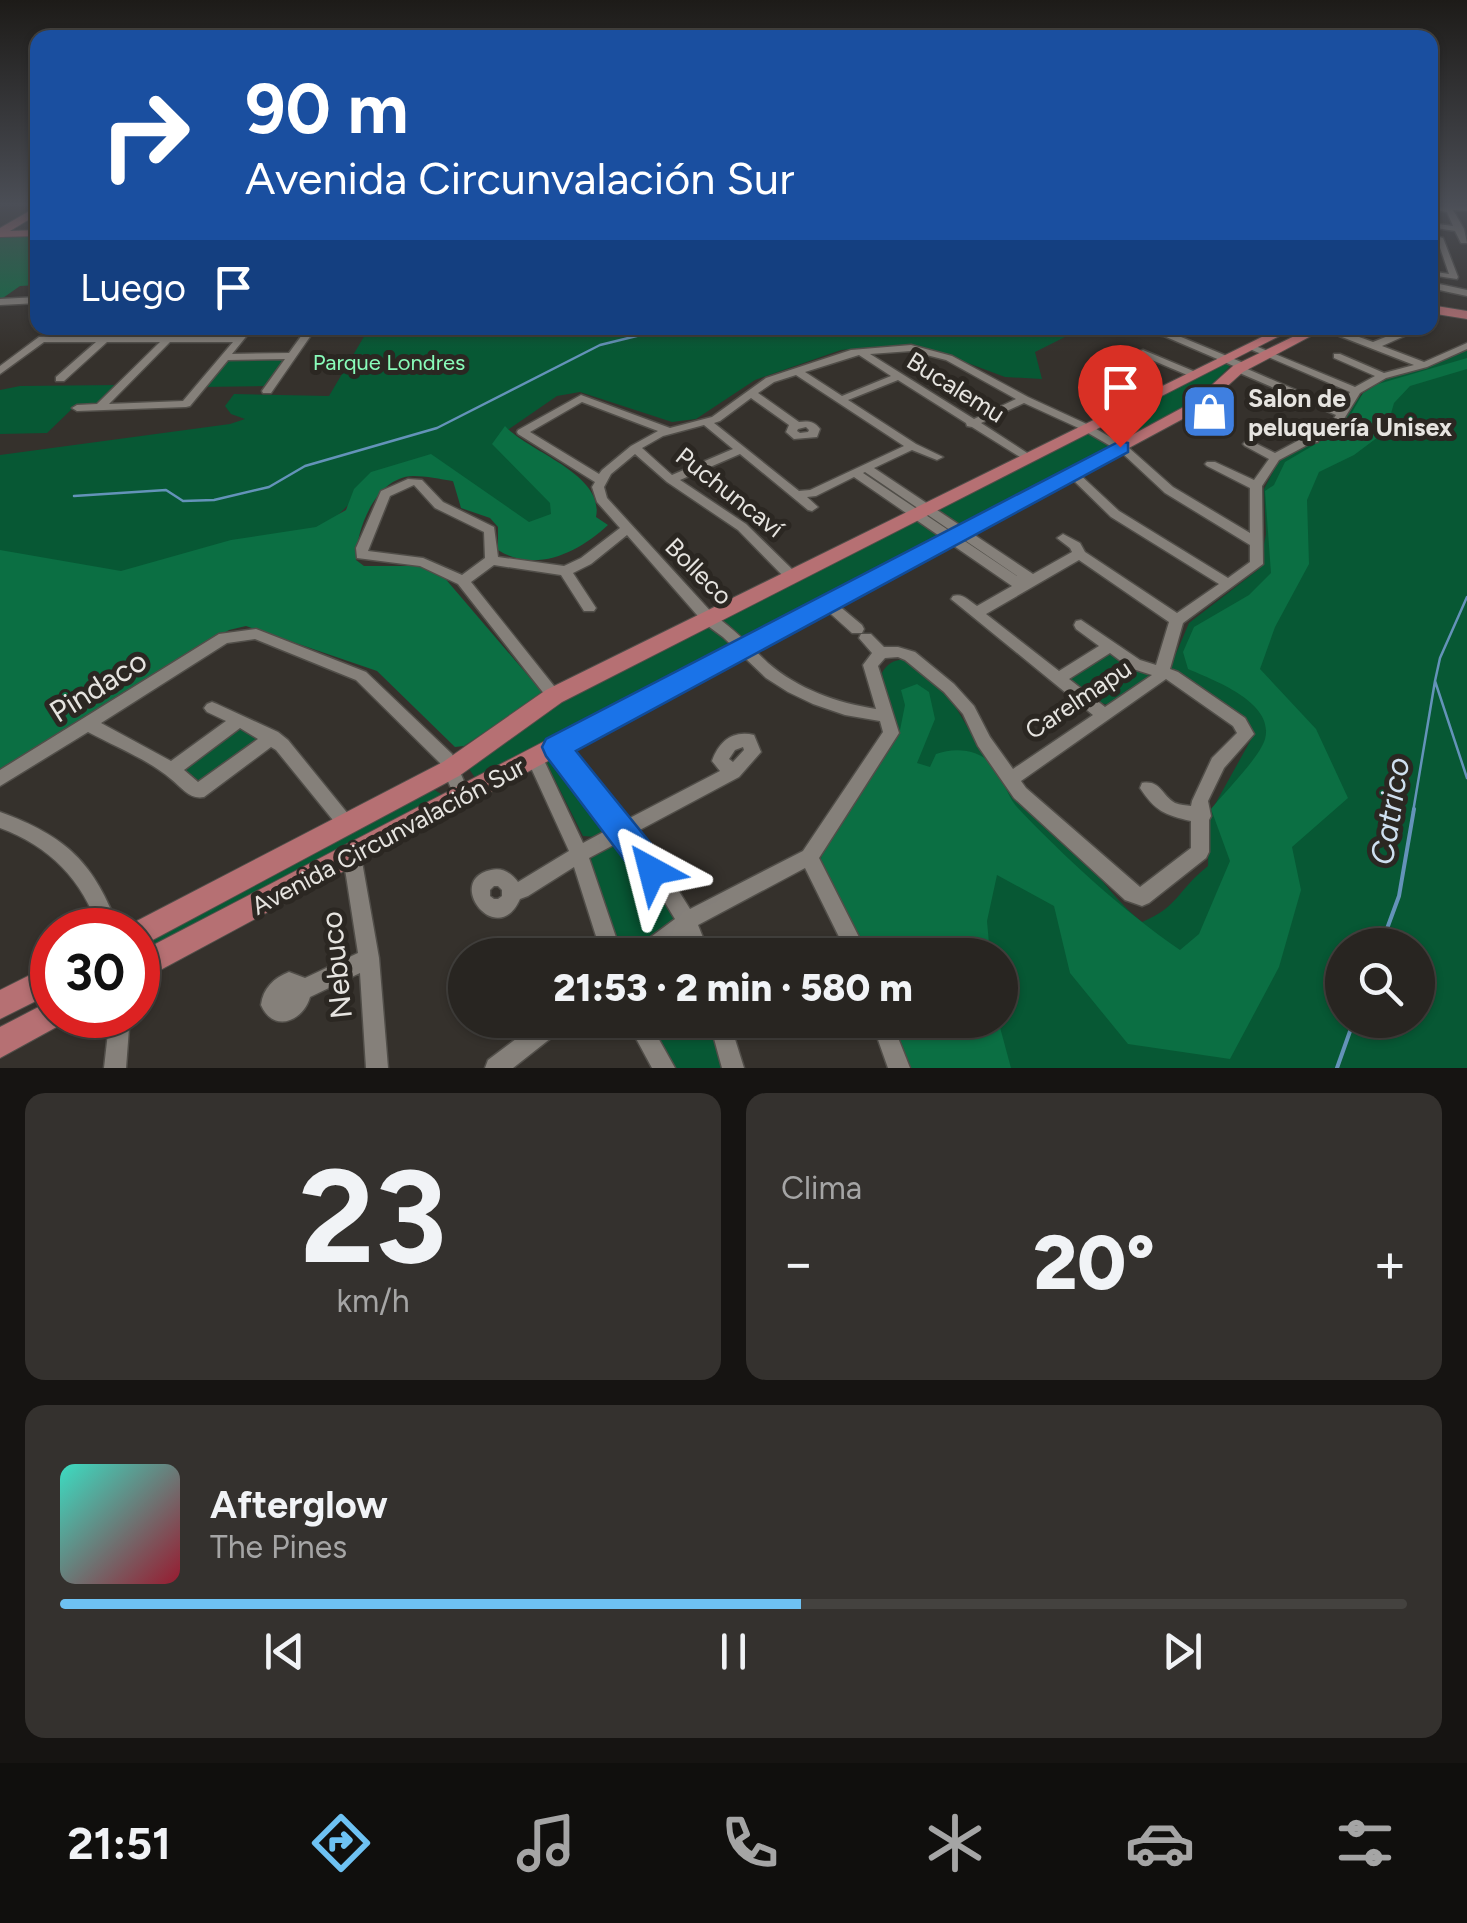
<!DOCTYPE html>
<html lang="es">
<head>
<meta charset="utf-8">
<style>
	body { margin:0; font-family:Figtree,sans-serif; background:#34312e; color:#f1f3f6; height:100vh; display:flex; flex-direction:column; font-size:38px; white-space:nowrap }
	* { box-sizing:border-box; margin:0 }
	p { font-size:32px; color:#a5a5a5 }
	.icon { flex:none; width:55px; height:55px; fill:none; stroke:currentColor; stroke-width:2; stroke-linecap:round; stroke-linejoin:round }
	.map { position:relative; height:1068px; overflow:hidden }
	.drawer { display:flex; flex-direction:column; gap:25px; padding:25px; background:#161412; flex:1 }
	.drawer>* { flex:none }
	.top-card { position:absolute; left:30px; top:30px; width:1408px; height:305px; border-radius:20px; box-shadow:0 2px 8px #0004,0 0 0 2px #44423f; background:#1a4fa0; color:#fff; overflow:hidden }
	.buttons { position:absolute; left:1325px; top:928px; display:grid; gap:20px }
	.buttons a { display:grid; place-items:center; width:110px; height:110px; border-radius:50%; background:#282521; box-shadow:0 2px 8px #0004,0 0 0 2px #44423f; font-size:50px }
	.speed { position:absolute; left:30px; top:908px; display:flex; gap:20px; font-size:50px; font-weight:700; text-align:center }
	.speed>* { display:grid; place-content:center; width:130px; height:130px; border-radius:50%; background:#282521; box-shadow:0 2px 8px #0004,0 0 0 2px #44423f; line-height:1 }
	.speed .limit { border:15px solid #d22; background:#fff; color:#111 }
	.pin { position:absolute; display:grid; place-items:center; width:85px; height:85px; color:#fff; margin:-102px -42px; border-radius:50% 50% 50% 0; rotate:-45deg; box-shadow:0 0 10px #0007 }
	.pin .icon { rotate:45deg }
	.me { position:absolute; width:110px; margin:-55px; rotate:322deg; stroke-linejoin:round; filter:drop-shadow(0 0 8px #0008) }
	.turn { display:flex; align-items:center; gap:35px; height:210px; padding:0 50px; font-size:45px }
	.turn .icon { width:130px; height:130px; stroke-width:2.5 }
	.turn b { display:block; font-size:70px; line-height:85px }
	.then { display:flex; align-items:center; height:95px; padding:0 50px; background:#0003; gap:20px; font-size:38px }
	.big { font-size:75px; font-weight:800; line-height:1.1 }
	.drawer .tile { flex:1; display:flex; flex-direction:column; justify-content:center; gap:15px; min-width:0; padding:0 35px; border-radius:20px; background:#34312e }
	.drawer .dial { align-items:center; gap:0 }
	.dial b { font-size:130px; line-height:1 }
	.song { display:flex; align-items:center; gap:30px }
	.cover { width:120px; height:120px; border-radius:15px; background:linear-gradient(135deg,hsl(170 70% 55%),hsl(350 70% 35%)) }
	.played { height:10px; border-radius:5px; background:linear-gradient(90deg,#6ec2f3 55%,#44423f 55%) }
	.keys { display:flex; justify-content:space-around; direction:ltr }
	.heat { display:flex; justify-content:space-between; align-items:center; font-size:55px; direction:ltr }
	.drawer .tiles { flex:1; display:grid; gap:25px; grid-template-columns:1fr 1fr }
	.tile:last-child { grid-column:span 2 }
	.trip { position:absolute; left:448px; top:938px; width:570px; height:100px; border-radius:50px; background:#282521; box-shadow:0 2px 8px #0004,0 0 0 2px #44423f; font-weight:800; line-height:100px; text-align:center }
	.tabs { display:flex; height:160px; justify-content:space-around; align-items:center; background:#100f0d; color:#a5a5a5 }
	.tabs .icon { width:70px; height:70px }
	.tabs .active { color:#6ec2f3 }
	.tabs b { font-size:45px; color:#f1f3f6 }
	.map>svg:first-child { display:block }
	.green { fill:#075834; fill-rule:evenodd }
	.forest { fill:#0b6f43 }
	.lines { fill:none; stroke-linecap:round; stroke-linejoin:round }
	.stream-far1 { stroke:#6493b9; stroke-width:2.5 }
	.stream { stroke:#6493b9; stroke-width:4 }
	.minor-casing { stroke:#514e49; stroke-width:3 }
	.major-casing { stroke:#514e49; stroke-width:2 }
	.minor { fill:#85807a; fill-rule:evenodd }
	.major { fill:#b67073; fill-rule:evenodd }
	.route { fill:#1a73e8; stroke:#114b97; stroke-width:2.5 }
	.labels { text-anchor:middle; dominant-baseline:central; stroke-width:10; stroke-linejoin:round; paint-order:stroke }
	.far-park-label { font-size:22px; fill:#89fcba; stroke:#2b2722 }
	.street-label { font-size:25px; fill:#e6e4e0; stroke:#2b2722 }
	.poi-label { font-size:25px; font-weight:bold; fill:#e6e4e0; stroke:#2b2722; text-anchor:start }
	.near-street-label { font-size:30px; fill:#e6e4e0; stroke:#2b2722 }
	.near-water-label { font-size:32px; font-style:italic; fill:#cedfef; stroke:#2b2722 }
</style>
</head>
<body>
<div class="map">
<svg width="1467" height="1068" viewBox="0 0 1467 1068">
	<rect width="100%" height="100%" fill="#35312c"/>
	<path class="green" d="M 369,328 L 1042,328 L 1057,333 L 1049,328 L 1065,328 L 1065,332 L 1059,333 L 1069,335 L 1035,352 L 1042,379 L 1005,377 L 930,349 L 888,346 L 841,350 L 755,380 L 696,419 L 672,422 L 580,392 L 557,396 L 502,434 L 561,490 L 553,539 L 443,476 L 412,468 L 353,500 L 338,515 L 325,552 L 183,574 L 0,576 L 0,455 L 230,424 L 245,419 L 231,414 L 225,406 L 234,394 L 329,396 Z
		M 1467,350 L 1467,1068 L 914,1068 L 895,1020 L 1000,1020 L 1000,955 L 872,955 L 901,735 L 893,722 L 882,673 C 888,661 901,656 914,663 C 945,680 961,719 980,747 C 1004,782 1042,810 1070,842 C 1095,869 1113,899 1142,922 C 1180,906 1177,890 1208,866 L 1209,815 L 1253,736 L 1231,717 L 1166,677 L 1189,623 L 1259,569 L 1266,534 L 1264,489 L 1279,460 L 1336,430 L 1348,406 L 1384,378 ZM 1342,945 L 1418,945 L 1418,1020 L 1342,1020 Z
		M 286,357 L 267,386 L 200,387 L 223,358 Z
		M 1227,362 L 1232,364 L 1194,403 L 1123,440 L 1101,428 Z
		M 117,385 L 96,406 L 74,407 L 47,433 L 0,434 L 0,390 L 20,386 Z
		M 1088,434 L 1096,434 L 1111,446 L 959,525 L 937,511 Z
		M 919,518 L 942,533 L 742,639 L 720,619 Z
		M 712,623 L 738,644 L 478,782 L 465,763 L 556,701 Z
		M 1108,652 L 1150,675 L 1110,705 L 1100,703 L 1068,679 Z
		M 244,727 L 260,735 L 259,740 L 201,782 L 182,768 L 236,728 Z
		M 550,757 L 603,823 L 604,829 L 596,837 L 583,836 L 545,760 Z
		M 433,789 L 441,794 L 439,803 L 138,958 L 138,942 Z
		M 618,839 L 630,846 L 675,912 L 674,923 C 657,937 638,964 615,951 L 591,860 L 592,854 Z
		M 644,1020 L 711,1020 L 724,1068 L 674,1068 Z"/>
	<path class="forest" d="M 0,235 L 38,235 L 37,285 L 20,286 L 0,300 Z
		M 1467,358 L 1467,369 L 1410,386 L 1394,403 L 1386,431 L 1354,455 L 1319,472 L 1307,500 L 1309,564 L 1275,627 L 1260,669 L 1316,729 L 1348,798 L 1292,847 L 1301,890 L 1279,967 L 1230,1059 L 1128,1044 L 1070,973 L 1054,906 L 997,875 L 987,921 L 990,955 L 865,955 L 820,862 L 823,850 L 900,730 L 905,705 L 901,690 L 917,684 L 929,692 L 935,719 L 917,763 L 930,767 L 936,754 C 955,747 978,749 993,765 C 1003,776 1006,794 1016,806 C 1063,856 1123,911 1180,950 L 1199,934 L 1230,861 L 1211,809 C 1224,793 1260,757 1265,739 C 1275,702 1213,680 1188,669 L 1183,652 L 1194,627 L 1249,595 L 1271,573 L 1265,491 L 1274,485 L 1285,462 L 1343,428 L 1363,393 L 1378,384 Z
		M 505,426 C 528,452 605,474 596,517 L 608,525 C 579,552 536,574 498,550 L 498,527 L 490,518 L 461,508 L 453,481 C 440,479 426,476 413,476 C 376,477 356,529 356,560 L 364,566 L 421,566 L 443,576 L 543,693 L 464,746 L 455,747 L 377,671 L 246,626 L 229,630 L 0,770 L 0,550 L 121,571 L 231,540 L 316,527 L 346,510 L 354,489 L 371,472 L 431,454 L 529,522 L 551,514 L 550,503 L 492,444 Z
		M 890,1020 L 998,1020 L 1011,1068 L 906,1068 Z"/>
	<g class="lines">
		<path class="stream-far1" d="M 74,496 L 166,490 L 183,501 L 214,500 L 269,487 L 305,466 L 437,428 L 600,345 L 661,330 L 706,328
			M 1467,597 L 1440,658 L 1435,681 L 1467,778
			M 1413,812 L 1435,681"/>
		<path class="stream" d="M 1381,945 L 1399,896 L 1414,809
			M 1337,1068 L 1354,1020"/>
		<defs>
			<path id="minor" d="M 1443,203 L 1467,207 L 1467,211 L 1453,210 L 1464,229 L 1467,243 L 1461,243 L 1455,231 L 1430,227 L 1430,223 L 1453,226 L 1447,212 L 1430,209 L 1430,205 L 1444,207 Z
				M 1436,236 L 1443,238 L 1458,277 L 1457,279 L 1430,275 L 1430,271 L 1449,274 Z
				M 1430,282 L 1467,290 L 1467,296 L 1430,288 Z
				M 38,297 L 38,303 L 0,305 L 0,299 Z
				M 112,328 L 122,328 L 113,336 L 166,336 L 174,328 L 184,328 L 176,336 L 237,336 L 245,328 L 253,328 L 232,354 L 289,353 L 307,328 L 316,328 L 271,393 L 263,393 L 262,391 L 285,359 L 228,360 L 190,406 L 186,407 L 77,411 L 72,408 L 77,405 L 97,404 L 160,342 L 107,342 L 64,381 L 56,381 L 56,377 L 96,342 L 44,342 L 0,374 L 0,366 L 39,337 L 102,336 ZM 170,342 L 233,342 L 183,401 L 109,404 Z
				M 1120,328 L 1140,328 L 1169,332 L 1246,364 L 1248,366 L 1245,368 L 1340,409 L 1350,392 L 1245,347 L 1250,344 L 1253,345 L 1355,387 L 1375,376 L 1334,358 L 1334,354 L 1340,354 L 1384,373 L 1414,365 L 1324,330 L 1323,328 L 1334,328 L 1373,342 L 1408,328 L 1419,328 L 1418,330 L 1382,346 L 1424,362 L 1467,343 L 1467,349 L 1427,367 L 1386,378 L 1360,393 L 1339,427 L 1318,439 L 1318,442 L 1311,443 L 1279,460 L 1262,486 L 1263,564 L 1183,623 L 1170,669 L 1178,672 L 1245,718 L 1254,734 L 1224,768 L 1208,801 L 1211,816 L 1209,820 L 1209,852 L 1206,858 L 1149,903 L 1142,906 L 1125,900 L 1014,798 L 978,746 L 963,714 L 944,692 L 905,660 L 898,657 L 885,658 L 878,666 L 899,733 L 819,858 L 868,955 L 848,955 L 805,868 L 698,925 L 710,955 L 690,955 L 683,936 L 659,955 L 633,955 L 636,948 L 675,919 L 650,878 L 621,841 L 589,858 L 622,955 L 602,955 L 574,867 L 528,896 L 520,899 C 497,951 443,880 491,870 C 503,867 512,874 518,882 L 569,851 L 527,759 L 529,754 L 535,752 L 541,754 L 583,843 L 611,828 L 551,752 L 549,747 L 551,742 L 557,740 L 563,742 L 626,820 L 720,771 L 712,761 C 719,742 732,730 754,735 L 761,752 L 739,777 L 636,832 L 663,866 L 690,909 L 803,851 L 883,732 L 880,721 L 845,715 L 813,704 L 788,692 L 766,678 L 723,637 L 704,623 L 627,535 L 591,564 L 573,573 L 596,608 L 594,611 L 584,611 L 561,575 L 494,565 L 471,582 L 562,696 L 559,700 L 554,702 L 549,700 L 458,584 L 420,566 L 357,558 L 356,548 L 381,491 L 408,479 L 422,480 L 443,502 L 494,527 L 498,557 L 564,566 L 581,558 L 620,528 L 597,502 L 592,487 L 595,482 L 518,434 L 517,432 L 518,430 L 581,395 L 670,428 L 712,417 L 766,378 L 851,350 L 911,345 L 952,356 L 1028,397 L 1091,426 L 1129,448 L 1173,487 L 1250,533 L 1250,488 L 1207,466 L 1205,464 L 1207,462 L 1215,462 L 1254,480 L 1269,459 L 1245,446 L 1243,444 L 1245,442 L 1253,442 L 1275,453 L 1303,438 L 1277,425 L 1277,421 L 1285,421 L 1311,434 L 1331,423 L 1336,415 L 1235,371 L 1233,369 L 1236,367 L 1164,336 L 1124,331 ZM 911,351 L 946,360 L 1016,399 L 974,419 L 870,354 ZM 859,355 L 891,376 L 842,396 L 805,372 ZM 796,375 L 904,446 L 810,490 L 799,491 L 714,423 L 720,421 L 751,398 L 789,425 L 786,432 L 794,439 L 817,437 L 820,429 C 814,421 808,421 799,422 L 758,393 L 774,382 ZM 898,380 L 966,423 L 967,426 L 972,427 L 1025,460 L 1033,460 L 1035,458 L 981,423 L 1024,403 L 1083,430 L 1121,452 L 1165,493 L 1250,545 L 1250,562 L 1228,578 L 1119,511 L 1076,471 L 1072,470 L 1066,473 L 1068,475 L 1111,517 L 1219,584 L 1177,613 L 1085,552 L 1080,543 L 1063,534 L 1057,538 L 1070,548 L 1072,552 L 1033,574 L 874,468 L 912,450 L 937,460 L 943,457 L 916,444 L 848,400 ZM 582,402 L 658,431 L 631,446 L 602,470 L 599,474 L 530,432 ZM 704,425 L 733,449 L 672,475 L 642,448 L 663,436 ZM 806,427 L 809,430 L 808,432 L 800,433 L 797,431 L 798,429 ZM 635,454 L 667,482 L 738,530 L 787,580 L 792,581 L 799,577 L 797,574 L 746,524 L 680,480 L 740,454 L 808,510 L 812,511 L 818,507 L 807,497 L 816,496 L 854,477 L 1012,586 L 977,606 C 969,601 963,593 953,596 L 951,599 L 1093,715 L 1013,769 L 990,737 L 974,706 L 954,684 L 915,652 L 898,647 L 884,647 L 871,634 L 861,634 L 859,638 L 872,653 L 863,665 L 876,709 C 837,703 798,689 768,663 C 750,646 734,629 714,615 L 607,498 L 604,487 L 611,474 ZM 865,472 L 1023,580 L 863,473 ZM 414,485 L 435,508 L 484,532 L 485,558 L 462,575 L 423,558 L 368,551 L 390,496 ZM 1079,560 L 1169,622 L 1156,665 L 1140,660 L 1081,620 L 1076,621 L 1074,625 L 1076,629 L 1099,646 L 1059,671 L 986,614 ZM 1110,653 L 1130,668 L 1152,675 L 1105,707 L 1069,679 ZM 1166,679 L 1233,726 L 1237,733 L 1212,758 L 1192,801 L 1191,806 C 1186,805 1180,805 1175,803 C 1161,795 1161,780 1142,783 L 1140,788 C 1155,811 1165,815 1191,821 L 1191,848 L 1140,887 L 1026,788 L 1021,781 ZM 743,747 L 744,750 L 733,762 L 729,759 L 735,750 ZM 494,886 L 498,886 L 502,890 L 502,896 L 498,899 L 494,899 L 490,896 L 490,890 Z
				M 1143,350 L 1198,373 L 1200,375 L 1195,378 L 1192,377 L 1140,355 L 1140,351 Z
				M 827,598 L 832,600 L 862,625 L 864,629 L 862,633 L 852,633 L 822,606 L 820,603 L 822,600 Z
				M 256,629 L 366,672 L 452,754 L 471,797 L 469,802 L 463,804 L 457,802 L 440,763 L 356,680 L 255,639 L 227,643 L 101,723 L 171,761 L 226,721 L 207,712 L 204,708 L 207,704 L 212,702 L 217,704 L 278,732 L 288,740 L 353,820 L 356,825 L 353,830 L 347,833 L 341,830 L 276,750 L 271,747 L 204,797 C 190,800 182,788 171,779 C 149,760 114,746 88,732 L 0,786 L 0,770 L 219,634 ZM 240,728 L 258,739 L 198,782 L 184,770 Z
				M 0,812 C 66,836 95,863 119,930 L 99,930 C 83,880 49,846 0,828 Z
				M 352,848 L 358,850 L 361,856 L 379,958 L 388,1068 L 366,1068 L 360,973 L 310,997 C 303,1022 273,1033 261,1005 C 263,988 274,978 289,972 L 305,978 L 358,953 L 343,856 L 346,850 Z
				M 110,1015 L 130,1015 L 126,1068 L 104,1068 Z
				M 541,1020 L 568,1020 L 565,1027 L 513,1068 L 485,1068 L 488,1060 Z
				M 626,1020 L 648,1020 L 675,1068 L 652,1068 Z
				M 709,1020 L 729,1020 L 744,1068 L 722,1068 Z
				M 871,1020 L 891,1020 L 910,1068 L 888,1068 Z"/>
			<path id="major" d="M 38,206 L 38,214 L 10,231 L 38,230 L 38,236 L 0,237 L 0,228 Z
				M 1430,305 L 1467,311 L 1467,319 L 1430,313 Z
				M 1280,328 L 1295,328 L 562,702 L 459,776 L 147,943 L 138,947 L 138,930 L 126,930 L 129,925 L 443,762 L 546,690 Z
				M 1311,328 L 1326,328 L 1243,372 L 1203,408 L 138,982 L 138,953 L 1121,441 L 1193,402 L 1233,366 Z
				M 52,964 L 52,993 L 0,1019 L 0,990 Z
				M 52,1000 L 52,1015 L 66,1015 L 62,1024 L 0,1058 L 0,1027 Z"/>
		</defs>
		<use href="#minor" class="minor-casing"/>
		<use href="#major" class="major-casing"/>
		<use href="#minor" class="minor"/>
		<use href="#major" class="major"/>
	</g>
	<linearGradient id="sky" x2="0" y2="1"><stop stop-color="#1d1b18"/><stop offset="0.58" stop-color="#4b4e56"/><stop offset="1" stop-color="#4b4e56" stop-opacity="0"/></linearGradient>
	<rect width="1467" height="352" fill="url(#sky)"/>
	<path class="route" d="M 1120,441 L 1128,443 L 1128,452 L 576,751 L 664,860 L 669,871 L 664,882 L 652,886 L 641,882 L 546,756 L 542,747 L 546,739 Z"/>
	<defs>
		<symbol id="shop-square" viewBox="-11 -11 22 22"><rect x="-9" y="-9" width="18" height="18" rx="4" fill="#3f7fe0" stroke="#2b2722"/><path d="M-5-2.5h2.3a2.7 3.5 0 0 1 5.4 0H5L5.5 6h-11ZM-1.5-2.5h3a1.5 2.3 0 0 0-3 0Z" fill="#fff"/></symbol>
	</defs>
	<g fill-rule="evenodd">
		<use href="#shop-square" x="1178" y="380" width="63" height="63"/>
	</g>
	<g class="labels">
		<g class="far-park-label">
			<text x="389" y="362">Parque Londres</text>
		</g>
		<g class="street-label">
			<text transform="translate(956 387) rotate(32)">Bucalemu</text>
			<text transform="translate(730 492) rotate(38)">Puchuncaví</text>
			<text transform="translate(699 571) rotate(45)">Bolleco</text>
			<text transform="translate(1078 699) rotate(-34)">Carelmapu</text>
			<text transform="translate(388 836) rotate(-28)">Avenida Circunvalación Sur</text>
		</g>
		<g class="poi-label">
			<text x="1248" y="398">Salon de<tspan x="1248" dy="29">peluquería Unisex</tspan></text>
		</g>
		<g class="near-street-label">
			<text transform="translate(98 686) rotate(-32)">Pindaco</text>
			<text transform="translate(336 965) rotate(-96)">Nebuco</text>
		</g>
		<g class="near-water-label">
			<text transform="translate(1390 811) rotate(-81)">Catrico</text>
		</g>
	</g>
</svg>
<div class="buttons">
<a><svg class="icon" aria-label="search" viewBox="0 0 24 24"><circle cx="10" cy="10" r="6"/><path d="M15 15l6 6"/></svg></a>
</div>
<div class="speed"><div class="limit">30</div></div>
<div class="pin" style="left:1120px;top:447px;background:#d93025"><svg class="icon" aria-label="arrive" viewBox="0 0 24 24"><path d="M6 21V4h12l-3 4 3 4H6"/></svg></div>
<svg class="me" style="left:652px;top:871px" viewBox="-20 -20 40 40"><path d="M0-17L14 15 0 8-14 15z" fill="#1a73e8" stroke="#fff" stroke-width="4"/></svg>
<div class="trip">21:53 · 2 min · 580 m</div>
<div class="top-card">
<div class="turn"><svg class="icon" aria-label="right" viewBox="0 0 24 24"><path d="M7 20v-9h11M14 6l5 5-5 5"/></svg><div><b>90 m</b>Avenida Circunvalación Sur</div></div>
<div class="then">Luego<svg class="icon" aria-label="arrive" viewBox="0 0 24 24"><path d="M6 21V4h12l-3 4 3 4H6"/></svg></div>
</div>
</div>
<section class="drawer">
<div class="tiles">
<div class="tile dial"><b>23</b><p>km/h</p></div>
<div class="tile"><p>Clima</p>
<div class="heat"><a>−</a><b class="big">20°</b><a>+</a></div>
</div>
<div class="tile">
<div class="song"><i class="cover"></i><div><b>Afterglow</b><p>The Pines</p></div></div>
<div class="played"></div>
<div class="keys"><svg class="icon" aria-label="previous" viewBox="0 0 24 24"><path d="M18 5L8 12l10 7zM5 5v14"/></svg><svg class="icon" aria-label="pause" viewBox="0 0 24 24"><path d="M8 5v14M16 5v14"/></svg><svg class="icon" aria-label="next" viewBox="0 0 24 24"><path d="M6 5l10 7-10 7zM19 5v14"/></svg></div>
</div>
</div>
</section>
<nav class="tabs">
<b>21:51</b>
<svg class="icon active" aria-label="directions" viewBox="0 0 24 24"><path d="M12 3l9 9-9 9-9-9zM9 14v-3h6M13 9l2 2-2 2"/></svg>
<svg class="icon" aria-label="music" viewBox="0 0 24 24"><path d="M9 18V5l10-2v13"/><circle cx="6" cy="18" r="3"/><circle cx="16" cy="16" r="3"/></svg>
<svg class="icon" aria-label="phone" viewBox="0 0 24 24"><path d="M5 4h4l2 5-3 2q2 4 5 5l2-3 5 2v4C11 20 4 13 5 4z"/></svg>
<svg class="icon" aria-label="climate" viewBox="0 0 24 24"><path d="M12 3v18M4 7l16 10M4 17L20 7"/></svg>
<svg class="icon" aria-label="car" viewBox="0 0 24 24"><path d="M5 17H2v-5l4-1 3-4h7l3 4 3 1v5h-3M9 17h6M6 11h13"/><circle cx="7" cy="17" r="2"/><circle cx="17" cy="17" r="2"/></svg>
<svg class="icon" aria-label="filters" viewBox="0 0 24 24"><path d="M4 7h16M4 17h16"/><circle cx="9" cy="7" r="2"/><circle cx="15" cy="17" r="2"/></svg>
</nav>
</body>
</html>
